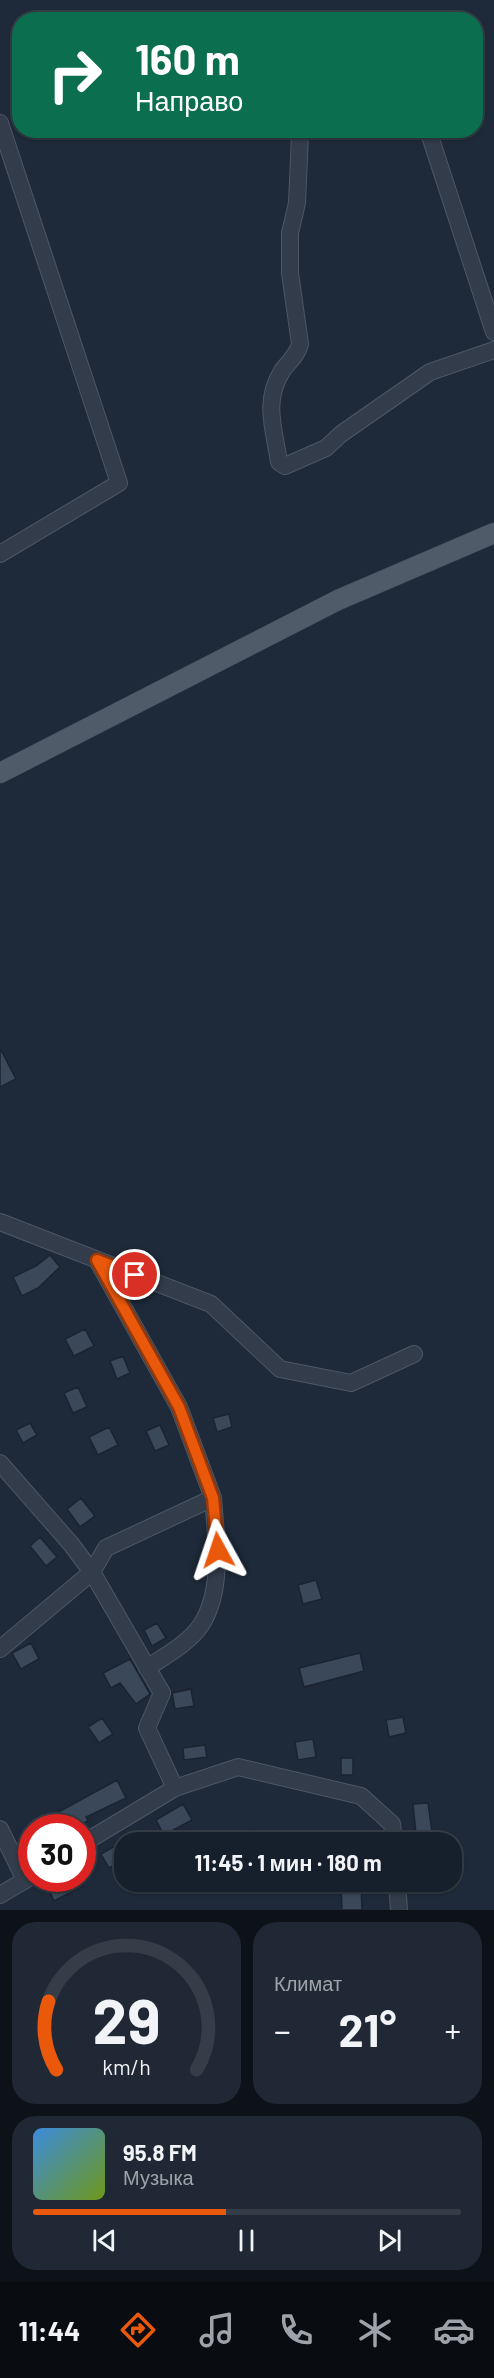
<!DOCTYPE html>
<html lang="ru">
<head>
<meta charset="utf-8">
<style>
	body { margin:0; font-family:Barlow,sans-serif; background:#1f2834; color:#f1f3f6; height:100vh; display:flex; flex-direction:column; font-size:22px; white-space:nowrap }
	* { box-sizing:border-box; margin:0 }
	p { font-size:20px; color:#9ea3a9 }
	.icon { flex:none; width:33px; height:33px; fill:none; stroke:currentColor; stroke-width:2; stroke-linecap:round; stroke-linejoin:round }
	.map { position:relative; height:1910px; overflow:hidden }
	.details { display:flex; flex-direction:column; gap:12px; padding:12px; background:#0c1218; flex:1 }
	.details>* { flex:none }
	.guide { position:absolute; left:12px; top:12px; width:471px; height:126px; border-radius:24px; box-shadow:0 2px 4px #0004,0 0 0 2px #353e48; background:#0b6e4f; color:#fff; overflow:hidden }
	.speed { position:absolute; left:18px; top:1814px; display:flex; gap:12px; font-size:30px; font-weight:700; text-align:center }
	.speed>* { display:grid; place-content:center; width:78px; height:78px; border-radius:50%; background:#16202c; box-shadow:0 2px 4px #0004,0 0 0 2px #353e48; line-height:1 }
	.speed .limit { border:9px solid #d22; background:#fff; color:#111 }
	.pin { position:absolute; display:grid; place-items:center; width:51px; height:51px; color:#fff; margin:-26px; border:3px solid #fff; border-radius:50%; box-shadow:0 2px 6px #0007 }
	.me { position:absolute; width:66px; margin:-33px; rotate:355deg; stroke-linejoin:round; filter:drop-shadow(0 0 4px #0008) }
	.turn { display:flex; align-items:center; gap:21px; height:126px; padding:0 24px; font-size:27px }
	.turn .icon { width:78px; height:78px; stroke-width:2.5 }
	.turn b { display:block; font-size:42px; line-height:51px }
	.big { font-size:45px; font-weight:700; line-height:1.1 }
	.details .tile { flex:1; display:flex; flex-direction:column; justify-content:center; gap:9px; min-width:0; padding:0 21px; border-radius:24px; background:#1f2834 }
	.details .dial { align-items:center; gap:0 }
	.dial svg { height:156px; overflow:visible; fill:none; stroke:#353e48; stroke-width:7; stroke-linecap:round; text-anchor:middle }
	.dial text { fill:#f1f3f6; stroke:none }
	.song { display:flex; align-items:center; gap:18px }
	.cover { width:72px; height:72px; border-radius:9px; background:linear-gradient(135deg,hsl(210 70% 55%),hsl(80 70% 35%)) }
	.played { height:6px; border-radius:3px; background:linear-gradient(90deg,#ea580c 45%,#353e48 45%) }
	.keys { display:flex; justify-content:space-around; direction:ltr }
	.heat { display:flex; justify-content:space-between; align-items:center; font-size:33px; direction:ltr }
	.details .tiles { flex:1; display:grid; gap:12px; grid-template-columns:1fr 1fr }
	.tile:last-child { grid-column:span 2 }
	.trip { position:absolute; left:114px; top:1832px; width:348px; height:60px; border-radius:24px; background:#16202c; box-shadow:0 2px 4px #0004,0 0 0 2px #353e48; font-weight:700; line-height:60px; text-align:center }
	.dock { display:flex; height:96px; justify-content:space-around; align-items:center; background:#090d12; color:#9ea3a9 }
	.dock .icon { width:42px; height:42px }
	.dock .selected { color:#ea580c }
	.dock b { font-size:27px; color:#f1f3f6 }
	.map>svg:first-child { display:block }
	.building { fill:#3a485a; stroke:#1a2331; stroke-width:1.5 }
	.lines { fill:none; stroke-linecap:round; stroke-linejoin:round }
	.minor-casing { stroke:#4d5765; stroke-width:18 }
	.major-casing { stroke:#3c4554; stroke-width:21 }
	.minor { stroke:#323c4a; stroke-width:16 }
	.major { stroke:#505b6a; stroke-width:20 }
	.route-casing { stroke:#983908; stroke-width:15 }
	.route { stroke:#ea580c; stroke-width:10 }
</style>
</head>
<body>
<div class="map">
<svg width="494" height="1910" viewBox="0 0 494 1910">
	<rect width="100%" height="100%" fill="#1e2a3a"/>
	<path class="building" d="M 0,1048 L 16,1079 L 0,1087 Z
		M 50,1255 L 60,1267 L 38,1288 L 22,1296 L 13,1277 L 36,1266 Z
		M 85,1329 L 94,1346 L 74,1356 L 65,1339 Z
		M 123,1356 L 130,1373 L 117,1379 L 110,1361 Z
		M 78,1387 L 87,1407 L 73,1413 L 64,1393 Z
		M 229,1414 L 232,1427 L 217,1432 L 213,1418 Z
		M 30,1423 L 37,1435 L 23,1443 L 16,1430 Z
		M 160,1425 L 169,1445 L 155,1451 L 146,1431 Z
		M 109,1427 L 118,1445 L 98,1455 L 89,1437 Z
		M 81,1498 L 95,1516 L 80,1527 L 67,1509 Z
		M 40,1537 L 57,1557 L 46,1566 L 30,1546 Z
		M 316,1580 L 322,1599 L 303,1604 L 298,1585 Z
		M 157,1623 L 166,1638 L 152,1646 L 144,1630 Z
		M 31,1643 L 39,1659 L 21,1669 L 12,1653 Z
		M 360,1653 L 364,1671 L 304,1687 L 299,1668 Z
		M 130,1659 L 150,1694 L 136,1704 L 120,1683 L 111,1688 L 103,1673 Z
		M 191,1689 L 194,1706 L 175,1709 L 172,1693 Z
		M 403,1717 L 406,1733 L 389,1737 L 386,1720 Z
		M 102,1718 L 113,1734 L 99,1743 L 88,1727 Z
		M 313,1739 L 316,1757 L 298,1760 L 295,1742 Z
		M 205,1745 L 207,1757 L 184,1760 L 183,1748 Z
		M 341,1758 L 353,1758 L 353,1775 L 341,1775 Z
		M 117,1780 L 126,1798 L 86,1817 L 88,1821 L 75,1827 L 31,1827 Z
		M 428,1803 L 432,1832 L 416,1834 L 413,1804 Z
		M 183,1804 L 192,1820 L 164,1835 L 156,1820 Z
		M 255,1830 L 256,1842 L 237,1842 L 236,1832 Z
		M 124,1841 L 124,1860 L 109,1868 L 101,1854 Z
		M 61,1878 L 79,1878 L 83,1886 L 54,1901 L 47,1885 Z
		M 361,1884 L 362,1910 L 342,1910 L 341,1885 Z"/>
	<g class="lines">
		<defs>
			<path id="minor" d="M 0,123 L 119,483 L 0,554
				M 308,130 L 300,135 L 297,203 L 290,233 L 290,273 L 300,344 C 297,356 289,361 282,371 C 263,402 274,428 279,462 L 285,466 L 326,448 L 341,434 L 430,372 L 494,350
				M 428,130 L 494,332
				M 0,1222 L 211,1304 L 280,1369 L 351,1383 L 414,1354
				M 0,1463 L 71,1544 L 92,1572 L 162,1693 L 147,1728 L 175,1788
				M 0,1649 L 92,1572 L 106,1548 L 213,1498 L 179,1407 L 97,1260
				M 147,1668 C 165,1656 189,1643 201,1625 C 224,1590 216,1537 213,1498
				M 0,1829 L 25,1880
				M 82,1844 L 175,1788 L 238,1767 L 361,1796 L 392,1824 L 394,1842
				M 397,1881 L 399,1910
				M 0,1895 L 32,1876"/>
			<path id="major" d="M 0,773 L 338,600 L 494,533"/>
		</defs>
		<use href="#minor" class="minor-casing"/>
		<use href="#major" class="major-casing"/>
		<use href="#minor" class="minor"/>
		<use href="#major" class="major"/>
	</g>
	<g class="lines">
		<defs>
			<path id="route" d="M 135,1275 L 97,1260 L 179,1407 L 213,1498 L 218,1550"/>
		</defs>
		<use href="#route" class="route-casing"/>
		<use href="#route" class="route"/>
	</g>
</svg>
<div class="speed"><div class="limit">30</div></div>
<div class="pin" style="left:135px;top:1275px;background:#d93025"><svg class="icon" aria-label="arrive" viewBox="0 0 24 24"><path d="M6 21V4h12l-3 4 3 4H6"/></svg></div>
<svg class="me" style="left:218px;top:1550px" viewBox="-20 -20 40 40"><path d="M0-17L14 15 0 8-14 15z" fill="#ea580c" stroke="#fff" stroke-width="4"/></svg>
<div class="trip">11:45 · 1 мин · 180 m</div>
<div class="guide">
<div class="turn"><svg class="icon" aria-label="right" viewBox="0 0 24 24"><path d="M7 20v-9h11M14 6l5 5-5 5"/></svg><div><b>160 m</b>Направо</div></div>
</div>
</div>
<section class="details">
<div class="tiles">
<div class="tile dial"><svg viewBox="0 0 100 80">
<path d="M14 69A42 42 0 1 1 86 69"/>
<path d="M14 69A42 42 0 0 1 10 34" stroke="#ea580c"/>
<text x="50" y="56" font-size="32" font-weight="700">29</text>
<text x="50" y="72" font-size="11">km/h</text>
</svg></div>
<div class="tile"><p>Климат</p>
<div class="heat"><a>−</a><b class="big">21°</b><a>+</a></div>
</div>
<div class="tile">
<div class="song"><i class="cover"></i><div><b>95.8 FM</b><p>Музыка</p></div></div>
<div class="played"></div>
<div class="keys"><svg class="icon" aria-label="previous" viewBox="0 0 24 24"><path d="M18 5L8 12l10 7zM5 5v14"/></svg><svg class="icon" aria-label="pause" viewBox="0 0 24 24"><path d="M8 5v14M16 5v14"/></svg><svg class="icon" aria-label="next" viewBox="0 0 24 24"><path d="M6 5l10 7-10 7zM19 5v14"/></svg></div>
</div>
</div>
</section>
<nav class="dock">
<b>11:44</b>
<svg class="icon selected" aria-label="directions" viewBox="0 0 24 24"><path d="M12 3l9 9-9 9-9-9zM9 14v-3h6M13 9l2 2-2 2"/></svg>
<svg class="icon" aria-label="music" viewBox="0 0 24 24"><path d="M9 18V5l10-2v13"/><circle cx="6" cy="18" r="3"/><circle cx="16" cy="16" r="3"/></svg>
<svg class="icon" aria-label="phone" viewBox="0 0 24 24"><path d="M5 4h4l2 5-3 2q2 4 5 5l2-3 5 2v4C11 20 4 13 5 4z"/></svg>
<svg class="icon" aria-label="climate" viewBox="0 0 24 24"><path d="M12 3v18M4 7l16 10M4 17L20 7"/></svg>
<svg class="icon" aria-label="car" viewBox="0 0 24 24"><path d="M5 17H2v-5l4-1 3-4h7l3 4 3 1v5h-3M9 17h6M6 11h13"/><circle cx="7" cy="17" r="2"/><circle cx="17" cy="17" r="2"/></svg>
</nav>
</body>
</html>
